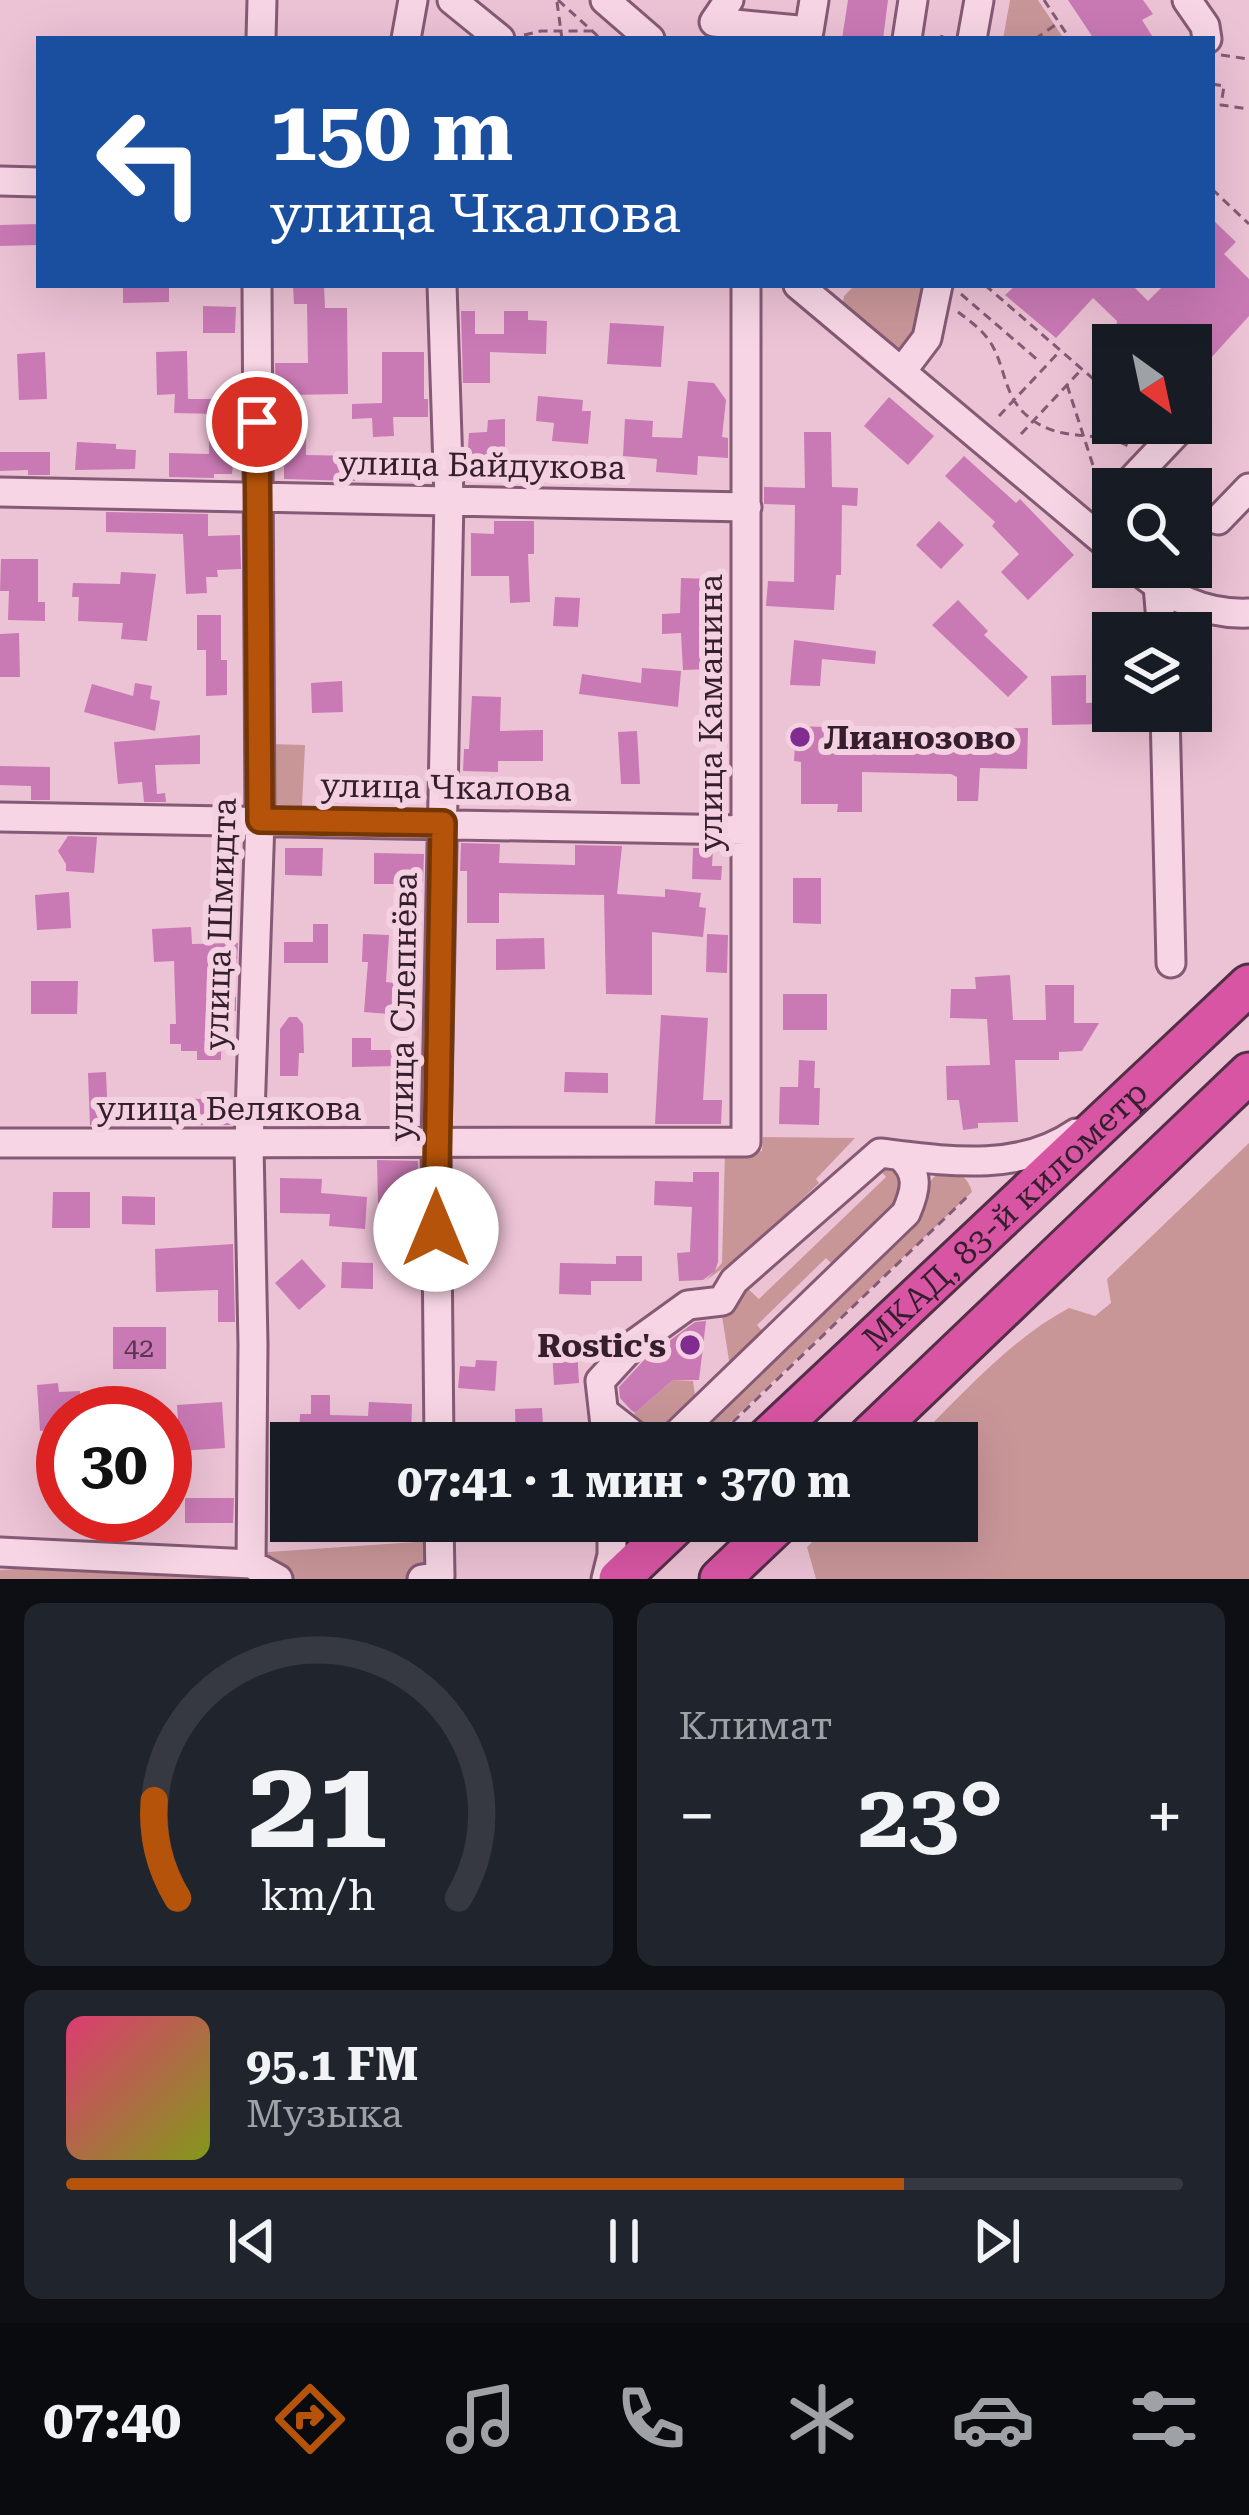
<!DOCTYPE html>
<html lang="ru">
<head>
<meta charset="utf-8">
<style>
	body { margin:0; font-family:"Roboto Serif",serif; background:#20242c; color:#f1f3f6; height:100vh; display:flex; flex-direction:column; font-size:45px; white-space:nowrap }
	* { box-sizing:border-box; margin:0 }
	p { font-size:39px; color:#9ea1a6 }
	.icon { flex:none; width:66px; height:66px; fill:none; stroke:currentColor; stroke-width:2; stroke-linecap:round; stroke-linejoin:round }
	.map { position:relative; height:1579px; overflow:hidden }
	.details { display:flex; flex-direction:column; gap:24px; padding:24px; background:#0d0f14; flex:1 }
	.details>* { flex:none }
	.hud { position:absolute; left:36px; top:36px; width:1179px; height:252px; border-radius:0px; box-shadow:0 12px 48px #0002; background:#1a4fa0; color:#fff; overflow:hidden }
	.needle { width:78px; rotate:147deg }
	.fabs { position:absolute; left:1092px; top:324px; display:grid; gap:24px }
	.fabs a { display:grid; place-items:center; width:120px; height:120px; border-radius:0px; background:#171b24; box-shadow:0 12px 48px #0002; font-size:60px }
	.speed { position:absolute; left:36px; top:1386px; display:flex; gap:24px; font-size:60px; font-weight:700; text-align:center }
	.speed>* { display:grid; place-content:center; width:156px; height:156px; border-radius:50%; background:#171b24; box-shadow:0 12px 48px #0002; line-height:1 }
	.speed .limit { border:18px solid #d22; background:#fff; color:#111 }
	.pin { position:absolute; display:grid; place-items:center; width:102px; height:102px; color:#fff; margin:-51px; border:6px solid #fff; border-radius:50%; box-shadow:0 3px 12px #0007 }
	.me { position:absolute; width:132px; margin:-66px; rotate:0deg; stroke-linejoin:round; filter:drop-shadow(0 0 9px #0008) }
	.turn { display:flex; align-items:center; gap:42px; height:252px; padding:0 36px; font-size:54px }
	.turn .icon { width:156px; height:156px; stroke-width:2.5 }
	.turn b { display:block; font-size:84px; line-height:102px }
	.big { font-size:90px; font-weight:700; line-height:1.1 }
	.details .tile { flex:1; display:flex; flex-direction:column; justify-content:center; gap:18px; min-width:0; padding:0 42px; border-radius:18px; background:#20242c }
	.details .dial { align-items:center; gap:0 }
	.dial svg { height:312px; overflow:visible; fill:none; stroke:#363941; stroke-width:7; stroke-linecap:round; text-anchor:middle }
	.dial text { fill:#f1f3f6; stroke:none }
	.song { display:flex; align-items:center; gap:36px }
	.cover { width:144px; height:144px; border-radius:18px; background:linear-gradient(135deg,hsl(340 70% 55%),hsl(70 70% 35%)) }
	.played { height:12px; border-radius:6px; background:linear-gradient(90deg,#b45309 75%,#363941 75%) }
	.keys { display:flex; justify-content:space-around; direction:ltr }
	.heat { display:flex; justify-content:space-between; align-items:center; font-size:66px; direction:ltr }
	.details .tiles { flex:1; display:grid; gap:24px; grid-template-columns:1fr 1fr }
	.tile:last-child { grid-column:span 2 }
	.trip { position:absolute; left:270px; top:1422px; width:708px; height:120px; border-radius:0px; background:#171b24; box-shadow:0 12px 48px #0002; font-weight:700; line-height:120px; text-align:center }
	.menu { display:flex; height:192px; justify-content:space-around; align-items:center; background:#090b0e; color:#9ea1a6 }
	.menu .icon { width:84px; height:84px }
	.menu .selected { color:#b45309 }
	.menu b { font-size:54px; color:#f1f3f6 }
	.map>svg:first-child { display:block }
	.green { fill:#c99698 }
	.building { fill:#c979b4 }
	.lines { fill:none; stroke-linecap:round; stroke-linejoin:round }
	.minor-casing { stroke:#855a74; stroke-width:33 }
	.highway-casing { stroke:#532e47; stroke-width:45 }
	.path { stroke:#855a74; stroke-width:3; stroke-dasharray:9 6; stroke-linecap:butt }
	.minor { stroke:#f7d5e4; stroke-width:27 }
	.highway { stroke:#d855a3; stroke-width:39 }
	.route-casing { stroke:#753606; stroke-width:30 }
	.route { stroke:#b45309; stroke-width:21 }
	.poi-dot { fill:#812c91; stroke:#f4d1e0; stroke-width:4.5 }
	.labels { text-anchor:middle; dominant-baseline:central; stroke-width:12; stroke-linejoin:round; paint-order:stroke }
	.number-label { font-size:27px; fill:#5a354f }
	.street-label { font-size:33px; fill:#351e2d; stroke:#f4d1e0 }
	.poi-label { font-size:33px; font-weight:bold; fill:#351e2d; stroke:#f4d1e0; text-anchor:start }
</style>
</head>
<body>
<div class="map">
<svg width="1249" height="1579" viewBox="0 0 1249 1579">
	<rect width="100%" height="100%" fill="#ecc2d5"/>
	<path class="green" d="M 1010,0 L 1038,0 L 1064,39 L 1003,39 Z
		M 855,285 L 931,285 L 928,310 L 904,352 L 892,354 L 842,308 L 844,296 Z
		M 269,744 L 305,745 L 302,806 L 266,804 Z
		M 763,1137 L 855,1138 L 816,1179 L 819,1183 L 769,1230 L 771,1234 L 705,1281 L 722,1263 L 725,1152 L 762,1151 Z
		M 1249,1143 L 1249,1579 L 816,1579 L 807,1547 L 834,1521 L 957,1521 L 957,1443 L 913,1443 C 961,1396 1009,1340 1069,1308 L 1095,1316 L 1111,1303 L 1107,1279 Z
		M 875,1164 L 898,1168 L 907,1198 L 838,1270 L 826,1258 L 757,1325 L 768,1338 L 731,1373 L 721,1310 L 741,1290 L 748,1289 L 759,1299 L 886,1177 Z
		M 940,1171 C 957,1172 967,1174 972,1192 L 708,1443 L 674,1443 Z
		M 673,1380 L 693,1381 L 696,1403 L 681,1424 C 661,1427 649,1431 634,1414 Z
		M 431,1541 L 445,1579 L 0,1579 L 0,1570 Z"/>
	<path class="building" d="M 848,0 L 888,0 L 883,39 L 842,39 Z
		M 1068,0 L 1143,0 L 1153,14 L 1142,20 L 1154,39 L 1094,39 Z
		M 1212,219 L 1236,242 L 1224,254 L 1249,279 L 1249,316 L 1191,380 L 1191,345 L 1112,345 L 1117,321 L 1093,298 L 1056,338 L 1005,295 L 1016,285 L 1132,285 L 1148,301 L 1164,285 L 1212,285 Z
		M 39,224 L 39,245 L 0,246 L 0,225 Z
		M 123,285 L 169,285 L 169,302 L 123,303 Z
		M 293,285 L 324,285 L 325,308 L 347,308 L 348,394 L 285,395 L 285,416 L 276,416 L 275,363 L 308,363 L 307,304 L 294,304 Z
		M 203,306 L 236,307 L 235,333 L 203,333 Z
		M 461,311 L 475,311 L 475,334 L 504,334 L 504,311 L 528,311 L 528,320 L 547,321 L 546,354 L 490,352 L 490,383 L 463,383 Z
		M 610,323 L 664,326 L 661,367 L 607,364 Z
		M 187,351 L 188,399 L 218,399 L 218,414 L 174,413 L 175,394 L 157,395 L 156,352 Z
		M 45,352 L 47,399 L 19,400 L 17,354 Z
		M 382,352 L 424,352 L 424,399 L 428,399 L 428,417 L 393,417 L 394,436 L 373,437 L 372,418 L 352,419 L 352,404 L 382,403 Z
		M 688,381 L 714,383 L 726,400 L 722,437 L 728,438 L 728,458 L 698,456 L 697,475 L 656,472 L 657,459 L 623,456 L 625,419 L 653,421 L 652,437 L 682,438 Z
		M 538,396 L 583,400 L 582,411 L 591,411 L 588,444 L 552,441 L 554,423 L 536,421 Z
		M 889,397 L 934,436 L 908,465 L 864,426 Z
		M 505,419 L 505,458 L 518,458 L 518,476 L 466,475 L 469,433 L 487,432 L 488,420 Z
		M 209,422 L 237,422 L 232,474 L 214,474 L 214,478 L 169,477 L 169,453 L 209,454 Z
		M 284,430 L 306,430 L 306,455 L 356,456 L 355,481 L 284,479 Z
		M 804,432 L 831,432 L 832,487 L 858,488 L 857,506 L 842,505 L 841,575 L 836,575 L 834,610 L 766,606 L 768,581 L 794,582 L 795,505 L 764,504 L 764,487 L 805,488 Z
		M 77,442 L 116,444 L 116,449 L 136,450 L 135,469 L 75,470 Z
		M 0,452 L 50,452 L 50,475 L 28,475 L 28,470 L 0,471 Z
		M 964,456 L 1016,503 L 1020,499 L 1074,555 L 1028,600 L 1001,572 L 1019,554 L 992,526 L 995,522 L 945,476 Z
		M 106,512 L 208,514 L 208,536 L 240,535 L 241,569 L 217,570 L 218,577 L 206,577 L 207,593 L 186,594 L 183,534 L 106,532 Z
		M 494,521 L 534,521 L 534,554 L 528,554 L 530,602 L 510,603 L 509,576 L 471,576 L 471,533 L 494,534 Z
		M 939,521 L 964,545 L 941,569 L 916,545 Z
		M 1,559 L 38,559 L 38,602 L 45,602 L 45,621 L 8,620 L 9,591 L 0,591 Z
		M 121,572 L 156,574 L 147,641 L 121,639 L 123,623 L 78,621 L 79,597 L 72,597 L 73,583 L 120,584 Z
		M 681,578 L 710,579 L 714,632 L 707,632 L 709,669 L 683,670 L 681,633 L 662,634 L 662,614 L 680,613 Z
		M 555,597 L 580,598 L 578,627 L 553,626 Z
		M 958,600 L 988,631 L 984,635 L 1028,677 L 1008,697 L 932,625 Z
		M 197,615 L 221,615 L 221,660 L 227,660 L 227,695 L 206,696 L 206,650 L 197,650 Z
		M 19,633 L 20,677 L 0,677 L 0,634 Z
		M 794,640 L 876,651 L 875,664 L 822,659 L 820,686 L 790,685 Z
		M 642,668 L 681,671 L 678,707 L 579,694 L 582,674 L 641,683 Z
		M 1086,675 L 1086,703 L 1108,702 L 1108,724 L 1052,725 L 1051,676 Z
		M 342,681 L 343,712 L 312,713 L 311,683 Z
		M 135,683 L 152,686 L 150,699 L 160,701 L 155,731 L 84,712 L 92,684 L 133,696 Z
		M 472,696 L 501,697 L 500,731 L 543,730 L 543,761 L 498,761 L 498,772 L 463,771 L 464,749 L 469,749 Z
		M 796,726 L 854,728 L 854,741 L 951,742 L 951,729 L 1028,728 L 1027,769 L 980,768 L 978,801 L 957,801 L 957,777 L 951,774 L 862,772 L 862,812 L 837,812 L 838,804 L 801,804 L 801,762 L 794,761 Z
		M 637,731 L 640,784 L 621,784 L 618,732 Z
		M 200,735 L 200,764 L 155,765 L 157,794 L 165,793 L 166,802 L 144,802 L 142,782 L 118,784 L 114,742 Z
		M 0,766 L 50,767 L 50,800 L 31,800 L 31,786 L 0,785 Z
		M 68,836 L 97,837 L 94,873 L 66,871 L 66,864 L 58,851 Z
		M 461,843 L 500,844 L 499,863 L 575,865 L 575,845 L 622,846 L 617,894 L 665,897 L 665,889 L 701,893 L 699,907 L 706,908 L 703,937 L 652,932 L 652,995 L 606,994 L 604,895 L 499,893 L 499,923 L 467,923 L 467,871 L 460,871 Z
		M 285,848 L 323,848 L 322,876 L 285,875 Z
		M 693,848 L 713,848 L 712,866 L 722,866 L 721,880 L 692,879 Z
		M 374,853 L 424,854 L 423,884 L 374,884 Z
		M 793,878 L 821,878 L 821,924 L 793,923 Z
		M 69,892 L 71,928 L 37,930 L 35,895 Z
		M 313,924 L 328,924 L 328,963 L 284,963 L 284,942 L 313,942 Z
		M 191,927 L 192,944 L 238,943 L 237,963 L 226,963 L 227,997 L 236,997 L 236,1011 L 222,1011 L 221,1060 L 197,1060 L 197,1051 L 181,1051 L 181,1044 L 170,1044 L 170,1024 L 176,1024 L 174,961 L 154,962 L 152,929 Z
		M 363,934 L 389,935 L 386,982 L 403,984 L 401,1015 L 364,1012 L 368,962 L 362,962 Z
		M 707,934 L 728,935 L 727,973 L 706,972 Z
		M 544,938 L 545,969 L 496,970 L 496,939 Z
		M 1010,975 L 1013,1020 L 1046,1020 L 1045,985 L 1074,985 L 1074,1023 L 1099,1023 L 1082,1051 L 1059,1052 L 1059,1060 L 1015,1060 L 1018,1122 L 978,1123 L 978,1128 L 963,1130 L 959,1100 L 947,1100 L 946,1066 L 990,1065 L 987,1019 L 950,1018 L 951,989 L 976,989 L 975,977 Z
		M 31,981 L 78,981 L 77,1014 L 31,1014 Z
		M 783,994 L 827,994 L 827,1030 L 783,1030 Z
		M 661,1015 L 708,1018 L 703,1100 L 722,1100 L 721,1124 L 655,1124 Z
		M 289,1017 L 297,1017 L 303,1024 L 304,1053 L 299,1053 L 298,1076 L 280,1076 L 280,1029 Z
		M 352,1038 L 371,1038 L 371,1050 L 397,1050 L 397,1066 L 352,1067 Z
		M 799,1060 L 815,1061 L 814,1088 L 820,1088 L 819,1125 L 779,1124 L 780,1087 L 798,1087 Z
		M 106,1072 L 108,1125 L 90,1125 L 88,1073 Z
		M 565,1072 L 608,1073 L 608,1093 L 564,1092 Z
		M 172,1098 L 232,1100 L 232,1125 L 173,1125 Z
		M 377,1160 L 418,1161 L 418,1189 L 404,1189 L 405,1202 L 378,1203 Z
		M 693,1172 L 719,1172 L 718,1262 L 715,1271 L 703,1280 L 679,1281 L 677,1253 L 690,1252 L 692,1207 L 654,1205 L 655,1181 L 693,1182 Z
		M 280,1178 L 322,1179 L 321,1193 L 367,1197 L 365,1229 L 329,1226 L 330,1214 L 280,1213 Z
		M 53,1192 L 90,1192 L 90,1228 L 52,1228 Z
		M 122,1196 L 155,1197 L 155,1225 L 122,1224 Z
		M 455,1212 L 491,1212 L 491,1240 L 455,1240 Z
		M 233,1244 L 235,1322 L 218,1322 L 218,1290 L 156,1292 L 155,1249 Z
		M 616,1256 L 642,1256 L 642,1281 L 591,1281 L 591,1295 L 559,1294 L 560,1263 L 616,1264 Z
		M 302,1259 L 326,1286 L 299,1310 L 275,1283 Z
		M 342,1262 L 373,1263 L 373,1289 L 341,1288 Z
		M 706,1321 L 699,1380 L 673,1380 L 635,1413 L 631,1410 L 620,1398 L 619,1387 L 646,1358 L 695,1322 Z
		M 113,1327 L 166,1327 L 166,1369 L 113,1369 Z
		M 577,1348 L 579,1383 L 554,1385 L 552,1349 Z
		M 476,1360 L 497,1361 L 495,1391 L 458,1388 L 460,1366 L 475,1367 Z
		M 58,1383 L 59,1392 L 80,1391 L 81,1413 L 63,1413 L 63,1429 L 40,1431 L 37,1385 Z
		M 311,1395 L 330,1395 L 330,1415 L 368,1416 L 369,1402 L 412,1404 L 411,1436 L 346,1433 L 346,1443 L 299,1443 L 300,1414 L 311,1414 Z
		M 222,1402 L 225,1448 L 180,1451 L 177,1405 Z
		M 542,1408 L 544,1441 L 516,1443 L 515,1409 Z
		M 185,1498 L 234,1498 L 233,1523 L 185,1523 Z
		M 321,1521 L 368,1521 L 368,1541 L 348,1541 L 348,1535 L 321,1536 Z"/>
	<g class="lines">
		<defs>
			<path id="minor" d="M 452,0 L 500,39
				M 605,0 L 650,39
				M 729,0 L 714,22 L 809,31 L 814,0
				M 1187,0 L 1205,26 L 1207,39
				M 261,39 L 262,0
				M 406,39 L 413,0
				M 907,39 L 913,0
				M 972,39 L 979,0
				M 0,181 L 39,182
				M 798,285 L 1113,549
				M 902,371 L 927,338 L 938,285
				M 1123,489 L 1178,431
				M 0,492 L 747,507
				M 1218,520 L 1249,488
				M 1134,567 C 1169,596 1202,615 1249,613
				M 1158,586 L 1162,633
				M 1165,711 L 1171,963
				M 0,817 L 746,830
				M 0,1143 L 746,1142 L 746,285
				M 604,1412 L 640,1440 L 672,1439 L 906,1213 C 916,1190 920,1173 900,1156
				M 439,1443 L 436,1144 L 449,498 L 442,285
				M 607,1443 L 600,1381 L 634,1344 L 688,1305 L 722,1301 L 734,1281 L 880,1153 C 946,1161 1018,1173 1076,1133
				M 0,1552 L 251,1564 L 278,1579
				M 251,1564 L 253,1344 L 249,1145 L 260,820 L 257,285
				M 422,1579 L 440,1576 L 439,1521
				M 606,1579 L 612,1555 L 612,1521"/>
			<g id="highway">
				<path id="s1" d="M 762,1443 L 1249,985"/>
				<path d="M 862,1443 L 1249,1073"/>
				<path d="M 619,1579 L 680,1521"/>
				<path d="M 720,1579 L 781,1521"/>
			</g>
		</defs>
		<use href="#minor" class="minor-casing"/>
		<use href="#highway" class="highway-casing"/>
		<path class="path" d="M 558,0 L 601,39
			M 1044,0 L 1070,39
			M 557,2 L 562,39
			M 524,35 L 541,31 L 593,31
			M 941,39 L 942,35
			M 1035,39 L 1058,23
			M 1221,55 L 1249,59
			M 1212,84 L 1224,86 L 1221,105 L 1249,109
			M 1212,189 L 1249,224
			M 985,285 L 1113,396
			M 961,294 L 1040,362
			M 958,312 C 970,321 984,331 992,345 C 1005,368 1004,393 1024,413 C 1059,446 1093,427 1130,447
			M 1067,385 L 1100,487
			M 999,416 L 1059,352
			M 1021,434 L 1081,370
			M 1191,550 L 1202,538
			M 711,1443 L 968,1196"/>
		<use href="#minor" class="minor"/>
		<use href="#highway" class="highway"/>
	</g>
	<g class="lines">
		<defs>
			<path id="route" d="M 257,422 L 260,820 L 443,823 L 436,1229"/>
		</defs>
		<use href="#route" class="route-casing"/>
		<use href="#route" class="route"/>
	</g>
	<g class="poi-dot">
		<circle cx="800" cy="737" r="12"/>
		<circle cx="690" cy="1345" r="12"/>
	</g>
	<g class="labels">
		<g class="number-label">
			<text x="139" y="1348">42</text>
		</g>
		<g class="street-label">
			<text transform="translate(482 465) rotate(1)">улица Байдукова</text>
			<text transform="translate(710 713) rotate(-90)">улица Каманина</text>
			<text transform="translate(446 787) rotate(1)">улица Чкалова</text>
			<text transform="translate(220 924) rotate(-88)">улица Шмидта</text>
			<text transform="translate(403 1007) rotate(-89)">улица Слепнёва</text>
			<text x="229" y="1108">улица Белякова</text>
			<text stroke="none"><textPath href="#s1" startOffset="333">МКАД, 83-й километр</textPath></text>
		</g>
		<g class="poi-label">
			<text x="824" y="737">Лианозово</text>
			<text x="666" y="1345" text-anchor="end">Rostic's</text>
		</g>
	</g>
</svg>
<div class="fabs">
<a><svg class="needle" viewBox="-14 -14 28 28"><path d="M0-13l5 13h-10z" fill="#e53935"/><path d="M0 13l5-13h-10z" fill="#9ea1a6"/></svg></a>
<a><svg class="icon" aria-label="search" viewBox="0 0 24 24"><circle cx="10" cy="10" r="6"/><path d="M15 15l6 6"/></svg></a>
<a><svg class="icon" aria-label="layers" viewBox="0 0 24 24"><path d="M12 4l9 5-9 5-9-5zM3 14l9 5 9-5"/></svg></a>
</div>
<div class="speed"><div class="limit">30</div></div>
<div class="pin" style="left:257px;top:422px;background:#d93025"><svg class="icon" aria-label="arrive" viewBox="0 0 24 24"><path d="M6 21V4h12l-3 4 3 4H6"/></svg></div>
<svg class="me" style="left:436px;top:1229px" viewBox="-20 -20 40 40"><circle r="19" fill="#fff"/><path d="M0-13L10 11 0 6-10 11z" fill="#b45309"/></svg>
<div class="trip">07:41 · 1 мин · 370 m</div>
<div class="hud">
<div class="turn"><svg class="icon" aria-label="left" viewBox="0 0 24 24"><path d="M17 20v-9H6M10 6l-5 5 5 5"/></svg><div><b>150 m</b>улица Чкалова</div></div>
</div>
</div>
<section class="details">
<div class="tiles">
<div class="tile dial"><svg viewBox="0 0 100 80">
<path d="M14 69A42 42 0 1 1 86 69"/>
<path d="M14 69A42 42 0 0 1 8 44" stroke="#b45309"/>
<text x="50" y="56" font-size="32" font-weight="700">21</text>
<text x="50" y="72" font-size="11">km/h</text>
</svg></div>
<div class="tile"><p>Климат</p>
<div class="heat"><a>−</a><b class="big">23°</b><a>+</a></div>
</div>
<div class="tile">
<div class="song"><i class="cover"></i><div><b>95.1 FM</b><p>Музыка</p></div></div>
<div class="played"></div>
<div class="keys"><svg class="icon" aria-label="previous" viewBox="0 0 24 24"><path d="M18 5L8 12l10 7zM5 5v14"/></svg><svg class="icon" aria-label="pause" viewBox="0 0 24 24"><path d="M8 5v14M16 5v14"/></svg><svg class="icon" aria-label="next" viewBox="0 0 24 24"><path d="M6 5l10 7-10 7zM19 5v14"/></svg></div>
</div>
</div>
</section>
<nav class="menu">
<b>07:40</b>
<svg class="icon selected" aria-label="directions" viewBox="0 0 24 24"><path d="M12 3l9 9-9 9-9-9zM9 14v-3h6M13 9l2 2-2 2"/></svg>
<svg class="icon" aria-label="music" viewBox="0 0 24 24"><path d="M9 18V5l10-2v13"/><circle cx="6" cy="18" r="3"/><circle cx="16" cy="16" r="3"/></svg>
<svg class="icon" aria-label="phone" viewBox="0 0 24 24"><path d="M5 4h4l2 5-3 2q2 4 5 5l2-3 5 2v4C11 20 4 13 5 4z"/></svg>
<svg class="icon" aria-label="climate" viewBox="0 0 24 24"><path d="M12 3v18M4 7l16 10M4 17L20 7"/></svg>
<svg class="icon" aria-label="car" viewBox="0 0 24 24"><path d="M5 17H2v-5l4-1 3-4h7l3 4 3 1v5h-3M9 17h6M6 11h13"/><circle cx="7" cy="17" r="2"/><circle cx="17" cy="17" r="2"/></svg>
<svg class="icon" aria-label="filters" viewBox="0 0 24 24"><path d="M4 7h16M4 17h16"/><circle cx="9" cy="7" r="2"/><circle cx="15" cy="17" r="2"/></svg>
</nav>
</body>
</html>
